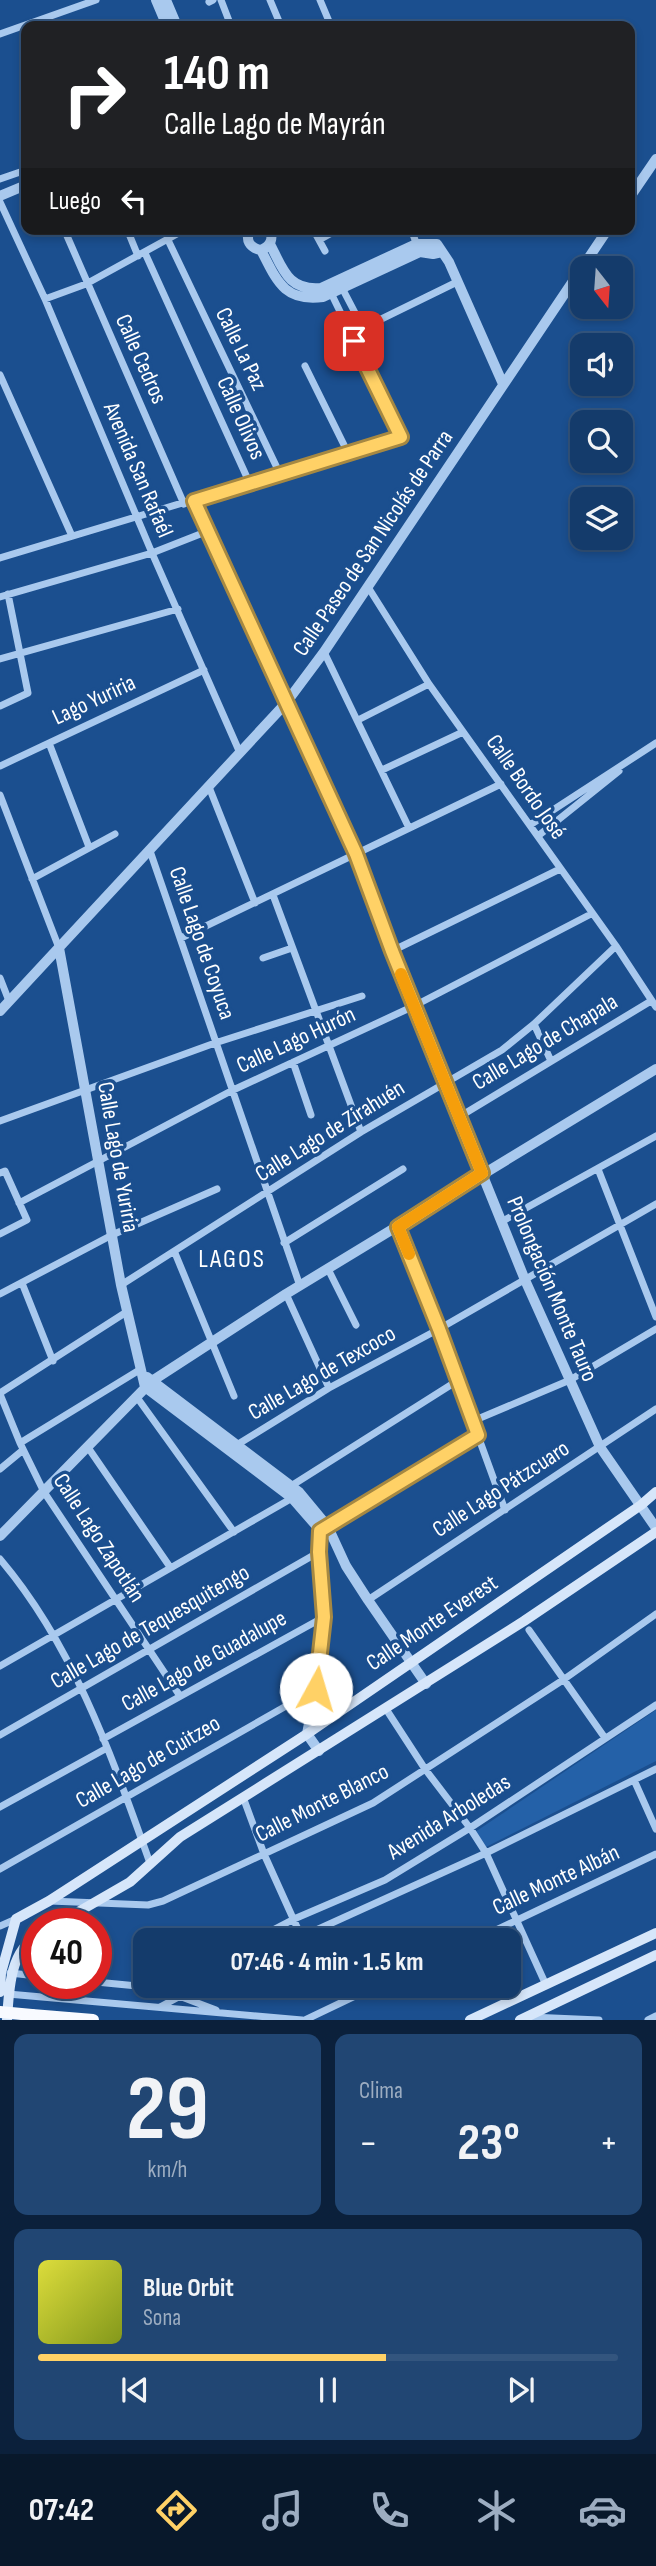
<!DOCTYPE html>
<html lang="es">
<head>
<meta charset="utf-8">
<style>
	body { margin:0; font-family:"Sofia Sans Condensed",sans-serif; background:#214673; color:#f1f3f6; height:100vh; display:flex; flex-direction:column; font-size:26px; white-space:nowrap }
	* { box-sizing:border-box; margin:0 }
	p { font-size:23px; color:#9dadc1 }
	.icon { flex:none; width:38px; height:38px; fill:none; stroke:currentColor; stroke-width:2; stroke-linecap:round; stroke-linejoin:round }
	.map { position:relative; height:2020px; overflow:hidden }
	.panel { display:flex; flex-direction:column; gap:14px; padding:14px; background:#0b203b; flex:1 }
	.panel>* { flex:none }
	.guide { position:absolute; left:21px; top:21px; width:614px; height:214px; border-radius:14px; box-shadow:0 4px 10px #0003,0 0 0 2px #33557e; background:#202124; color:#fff; overflow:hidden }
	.needle { width:46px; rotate:163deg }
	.buttons { position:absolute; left:570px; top:256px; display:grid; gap:14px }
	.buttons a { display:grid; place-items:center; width:63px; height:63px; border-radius:14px; background:#143b6b; box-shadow:0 4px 10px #0003,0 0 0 2px #33557e; font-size:35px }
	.speed { position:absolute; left:21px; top:1908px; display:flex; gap:14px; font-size:35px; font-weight:700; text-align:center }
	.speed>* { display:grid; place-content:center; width:91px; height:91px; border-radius:50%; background:#143b6b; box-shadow:0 4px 10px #0003,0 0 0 2px #33557e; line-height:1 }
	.speed .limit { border:10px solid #d22; background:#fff; color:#111 }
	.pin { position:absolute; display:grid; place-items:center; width:60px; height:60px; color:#fff; margin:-30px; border-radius:14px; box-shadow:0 4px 10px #0006 }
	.me { position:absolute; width:77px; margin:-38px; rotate:6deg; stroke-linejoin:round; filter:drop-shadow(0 0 5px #0008) }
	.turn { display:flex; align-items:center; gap:24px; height:147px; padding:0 28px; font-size:32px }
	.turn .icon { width:91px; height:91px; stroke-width:2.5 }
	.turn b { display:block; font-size:49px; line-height:60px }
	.then { display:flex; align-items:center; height:66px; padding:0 28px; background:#0003; gap:14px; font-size:26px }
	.big { font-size:52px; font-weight:700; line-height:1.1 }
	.panel .tile { flex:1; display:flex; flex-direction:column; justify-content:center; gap:10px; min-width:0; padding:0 24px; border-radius:14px; background:#214673 }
	.panel .dial { align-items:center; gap:0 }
	.dial b { font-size:91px; line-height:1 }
	.song { display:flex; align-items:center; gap:21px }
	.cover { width:84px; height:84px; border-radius:10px; background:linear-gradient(135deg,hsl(60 70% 55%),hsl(70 70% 35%)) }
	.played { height:7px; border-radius:4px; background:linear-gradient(90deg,#ffd166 60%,#33557e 60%) }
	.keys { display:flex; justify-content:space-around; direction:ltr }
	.heat { display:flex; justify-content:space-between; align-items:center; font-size:38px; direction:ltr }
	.panel .tiles { flex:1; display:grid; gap:14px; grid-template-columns:1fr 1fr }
	.tile:last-child { grid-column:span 2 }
	.trip { position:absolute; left:133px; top:1928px; width:388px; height:70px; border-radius:14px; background:#143b6b; box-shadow:0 4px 10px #0003,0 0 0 2px #33557e; font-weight:700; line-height:70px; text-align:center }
	.menu { display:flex; height:112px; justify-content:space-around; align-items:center; background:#08182b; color:#9dadc1 }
	.menu .icon { width:49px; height:49px }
	.menu .on { color:#ffd166 }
	.menu b { font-size:32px; color:#f1f3f6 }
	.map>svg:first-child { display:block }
	.green { fill:#2461a8 }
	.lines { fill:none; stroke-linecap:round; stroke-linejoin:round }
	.minor { stroke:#a9c9ee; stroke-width:7 }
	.tertiary { stroke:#a9c9ee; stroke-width:10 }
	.secondary { stroke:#d6e6fa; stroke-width:10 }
	.trunk { stroke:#f8faff; stroke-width:12 }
	.trunk-bridge { stroke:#f8faff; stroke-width:12 }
	.route-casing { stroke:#a68842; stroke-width:18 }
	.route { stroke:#ffd166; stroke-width:12 }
	.slow { stroke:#f59e0b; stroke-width:12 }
	.labels { text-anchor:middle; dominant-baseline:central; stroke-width:7; stroke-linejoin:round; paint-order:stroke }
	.street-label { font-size:23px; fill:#fff; stroke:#1b4f8f }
	.quarter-label { font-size:26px; letter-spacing:2px; fill:#fff; stroke:#1b4f8f }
</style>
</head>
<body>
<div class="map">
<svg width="656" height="2020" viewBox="0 0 656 2020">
	<rect width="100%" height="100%" fill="#1b4f8f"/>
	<path class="green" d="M 656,1710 L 656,1761 L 486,1847 L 475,1832 Z"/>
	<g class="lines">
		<path class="minor" d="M 221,0 L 231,26
			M 270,0 L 281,26
			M 320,0 L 331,26
			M 209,2 L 213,0
			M 0,34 L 96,0
			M 0,179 L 26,170
			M 0,202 L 45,299 L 152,553 L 240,753
			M 64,229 L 184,504
			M 127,229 L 138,256
			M 313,229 L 325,251
			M 411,229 L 418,248
			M 168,240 L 280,474
			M 319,240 L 339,229
			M 145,253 L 250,484
			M 340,284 L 363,328 L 457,282
			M 45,299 L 86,284 L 186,229
			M 305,366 L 348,453
			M 0,375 L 72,536
			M 0,558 L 401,437 L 331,293
			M 368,587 L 429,684 L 616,946 L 656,1007
			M 0,597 L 152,553 L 208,531
			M 324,652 L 409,828
			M 0,659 L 178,609
			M 0,706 L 28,693 L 8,594
			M 358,720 L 429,684
			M 49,743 L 89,847
			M 0,766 L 204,670
			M 382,770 L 463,732
			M 209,787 L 255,903
			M 0,795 L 59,948
			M 530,825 L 656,743
			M 538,836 L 619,771
			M 150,851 L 300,1286
			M 32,879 L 115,834
			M 273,895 L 361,1132
			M 181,938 L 501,784
			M 392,951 L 560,869
			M 263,958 L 292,948
			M 0,978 L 9,1001
			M 534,1024 L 551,1061
			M 293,1062 L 311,1115
			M 459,1117 L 651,1001
			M 0,1121 L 215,1043 L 362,996
			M 598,1169 L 656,1317
			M 0,1173 L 5,1171 L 27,1220 L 0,1234
			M 19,1203 L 231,1091 L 414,1006 L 591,914
			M 501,1222 L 656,1136
			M 398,1227 L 439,1329 L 505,1510
			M 284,1243 L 403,1169
			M 175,1253 L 234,1396
			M 328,1269 L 356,1325
			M 22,1283 L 53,1361
			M 121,1285 L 361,1132 L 502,1050 L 534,1024 L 616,946
			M 0,1294 L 112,1235 L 217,1189
			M 286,1294 L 329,1388
			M 0,1393 L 128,1311
			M 0,1394 L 20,1443 L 44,1492 L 180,1696
			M 136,1396 L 234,1532
			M 473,1421 L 570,1380 L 656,1329
			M 20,1443 L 141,1369
			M 87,1446 L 170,1567
			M 235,1446 L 329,1388 L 439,1329 L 656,1204
			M 0,1469 L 23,1450
			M 291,1486 L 457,1381
			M 326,1528 L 478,1435
			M 0,1559 C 74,1646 112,1757 150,1863
			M 368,1600 L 656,1409
			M 529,1630 L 605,1738
			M 0,1666 L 294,1497
			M 386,1709 L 425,1769 L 470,1828 L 486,1853 L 546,1985
			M 0,1735 L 319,1552
			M 103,1739 L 324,1617
			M 634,1780 L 656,1829
			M 243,1797 L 264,1854 L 301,1936
			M 0,1807 L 107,1748
			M 0,1869 L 316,1689
			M 50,1901 L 148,1905 L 163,1901 L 373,1803 L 563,1680 L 656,1614
			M 0,1926 L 16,1919
			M 252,1941 L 294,1919 L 385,1880 L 470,1828 L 656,1705
			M 292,1941 L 486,1853 L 656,1769
			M 473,1941 L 656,1854
			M 10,1973 L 37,1976
			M 96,1982 L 158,1988 L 216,2010
			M 8,1994 L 302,2020
			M 160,2007 L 199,1986
			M 530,2017 L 599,2020
			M 305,2020 L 376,1986
			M 648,2020 L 656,2016"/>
		<path class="tertiary" d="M 156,0 L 167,26
			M 166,0 L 177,26
			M 0,196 L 26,185
			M 630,197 L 656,159
			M 251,229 C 244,240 250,248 261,250 C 271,246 274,238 269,229
			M 270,244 C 283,269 288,291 321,288 L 416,244 L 437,244 L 449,262 L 503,384
			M 261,250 C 277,281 284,302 323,297 L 420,252 L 433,254 L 442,252
			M 194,501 L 357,854 L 392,951 L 525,1280 L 600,1447 L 656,1528
			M 59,948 L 121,1285 L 145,1387 L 292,1498 L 320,1530 C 319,1559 324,1588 323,1617 C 323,1656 314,1696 307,1734 L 319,1751
			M 0,1011 L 286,703 L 324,652 L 608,229
			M 147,1377 L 299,1492 L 328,1527 L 346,1566 L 368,1600 L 426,1684
			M 0,1536 L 152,1381 L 286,1294 L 656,1069"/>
		<path class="secondary" d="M 59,1923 L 130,1882 L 180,1837 L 524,1621 L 656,1532
			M 0,1992 L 1,1973 L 16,1919 L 49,1901 L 307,1734 L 641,1505 L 656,1492
			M 7,2020 C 9,1992 9,1952 37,1936
			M 470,2020 L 656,1933
			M 520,2020 L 656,1955"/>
		<path class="trunk" d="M 32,2015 L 93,2020"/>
		<path class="trunk-bridge" d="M 0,2012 L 32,2015"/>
	</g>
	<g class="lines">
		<defs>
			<path id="route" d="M 316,1689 L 324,1617 L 319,1552 L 320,1531 L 478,1435 L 439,1329 L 398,1227 L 482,1173 L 392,951 L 356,854 L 194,501 L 401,437 L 354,341"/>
		</defs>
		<use href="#route" class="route-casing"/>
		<use href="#route" class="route"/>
		<path class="slow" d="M 401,974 L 482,1173 L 398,1227 L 409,1254"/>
	</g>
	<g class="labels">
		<g class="street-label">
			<text transform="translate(241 349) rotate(64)">Calle La Paz</text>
			<text transform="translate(141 359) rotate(66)">Calle Cedros</text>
			<text transform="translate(241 418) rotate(66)">Calle Olivos</text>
			<text transform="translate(138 470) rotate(67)">Avenida San Rafaél</text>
			<text transform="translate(373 543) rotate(-56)">Calle Paseo de San Nicolás de Parra</text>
			<text transform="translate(94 700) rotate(-25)">Lago Yuriria</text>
			<text transform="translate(526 787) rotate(55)">Calle Bordo José</text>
			<text transform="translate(202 943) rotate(71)">Calle Lago de Coyuca</text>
			<text transform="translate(296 1040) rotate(-25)">Calle Lago Hurón</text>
			<text transform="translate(545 1042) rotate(-31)">Calle Lago de Chapala</text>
			<text transform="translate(330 1131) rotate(-32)">Calle Lago de Zirahuén</text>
			<text transform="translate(118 1157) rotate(80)">Calle Lago de Yuriria</text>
			<text transform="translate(552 1289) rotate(67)">Prolongación Monte Tauro</text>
			<text transform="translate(322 1373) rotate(-30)">Calle Lago de Texcoco</text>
			<text transform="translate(501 1489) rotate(-33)">Calle Lago Pátzcuaro</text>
			<text transform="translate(99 1538) rotate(57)">Calle Lago Zapotlán</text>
			<text transform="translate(432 1623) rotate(-34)">Calle Monte Everest</text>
			<text transform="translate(150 1627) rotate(-30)">Calle Lago de Tequesquitengo</text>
			<text transform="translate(204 1661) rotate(-29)">Calle Lago de Guadalupe</text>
			<text transform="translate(148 1762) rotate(-30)">Calle Lago de Cuitzeo</text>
			<text transform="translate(322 1803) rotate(-27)">Calle Monte Blanco</text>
			<text transform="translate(449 1817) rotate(-32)">Avenida Arboledas</text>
			<text transform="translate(556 1880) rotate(-25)">Calle Monte Albán</text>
		</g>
		<g class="quarter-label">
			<text x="232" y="1259">LAGOS</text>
		</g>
	</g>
</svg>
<div class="buttons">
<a><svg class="needle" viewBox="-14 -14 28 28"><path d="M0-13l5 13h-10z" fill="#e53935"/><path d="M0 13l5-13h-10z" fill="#9dadc1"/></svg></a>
<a><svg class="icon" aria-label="sound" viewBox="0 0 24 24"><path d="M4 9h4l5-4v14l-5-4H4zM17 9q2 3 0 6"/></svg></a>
<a><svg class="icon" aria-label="search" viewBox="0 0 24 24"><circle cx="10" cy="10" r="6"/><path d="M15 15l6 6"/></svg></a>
<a><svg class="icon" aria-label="layers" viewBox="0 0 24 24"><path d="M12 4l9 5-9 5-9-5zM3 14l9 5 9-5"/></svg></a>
</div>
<div class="speed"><div class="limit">40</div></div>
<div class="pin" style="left:354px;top:341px;background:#d93025"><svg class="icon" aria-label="arrive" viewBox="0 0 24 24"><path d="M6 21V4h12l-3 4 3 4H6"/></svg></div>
<svg class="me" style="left:316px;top:1689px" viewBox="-20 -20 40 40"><circle r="19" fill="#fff"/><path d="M0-13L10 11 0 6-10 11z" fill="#ffd166"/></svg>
<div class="trip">07:46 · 4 min · 1.5 km</div>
<div class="guide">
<div class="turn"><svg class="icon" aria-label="right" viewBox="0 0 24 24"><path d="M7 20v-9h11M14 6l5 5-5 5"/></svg><div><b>140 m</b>Calle Lago de Mayrán</div></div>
<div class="then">Luego<svg class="icon" aria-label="left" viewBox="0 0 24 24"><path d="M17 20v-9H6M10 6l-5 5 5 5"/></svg></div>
</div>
</div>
<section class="panel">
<div class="tiles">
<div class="tile dial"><b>29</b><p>km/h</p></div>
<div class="tile"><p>Clima</p>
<div class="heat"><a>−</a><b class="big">23°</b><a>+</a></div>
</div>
<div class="tile">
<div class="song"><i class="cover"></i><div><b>Blue Orbit</b><p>Sona</p></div></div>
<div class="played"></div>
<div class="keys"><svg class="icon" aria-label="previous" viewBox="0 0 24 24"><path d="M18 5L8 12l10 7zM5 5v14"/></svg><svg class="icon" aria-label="pause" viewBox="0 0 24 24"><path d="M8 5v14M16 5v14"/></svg><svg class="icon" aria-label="next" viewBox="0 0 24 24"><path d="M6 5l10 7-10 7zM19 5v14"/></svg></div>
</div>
</div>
</section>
<nav class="menu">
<b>07:42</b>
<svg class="icon on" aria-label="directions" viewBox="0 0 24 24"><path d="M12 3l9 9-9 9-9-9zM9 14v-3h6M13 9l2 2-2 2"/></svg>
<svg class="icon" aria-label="music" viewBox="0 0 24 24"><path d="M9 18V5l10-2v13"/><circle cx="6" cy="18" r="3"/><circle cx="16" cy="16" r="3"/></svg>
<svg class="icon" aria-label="phone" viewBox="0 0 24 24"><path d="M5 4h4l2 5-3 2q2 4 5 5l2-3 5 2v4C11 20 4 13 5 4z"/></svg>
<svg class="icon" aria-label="climate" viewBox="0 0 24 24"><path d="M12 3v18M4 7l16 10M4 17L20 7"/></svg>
<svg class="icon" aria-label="car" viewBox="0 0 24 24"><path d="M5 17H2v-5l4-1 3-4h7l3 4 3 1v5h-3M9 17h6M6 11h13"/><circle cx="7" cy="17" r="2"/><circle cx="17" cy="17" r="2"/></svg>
</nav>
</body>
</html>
